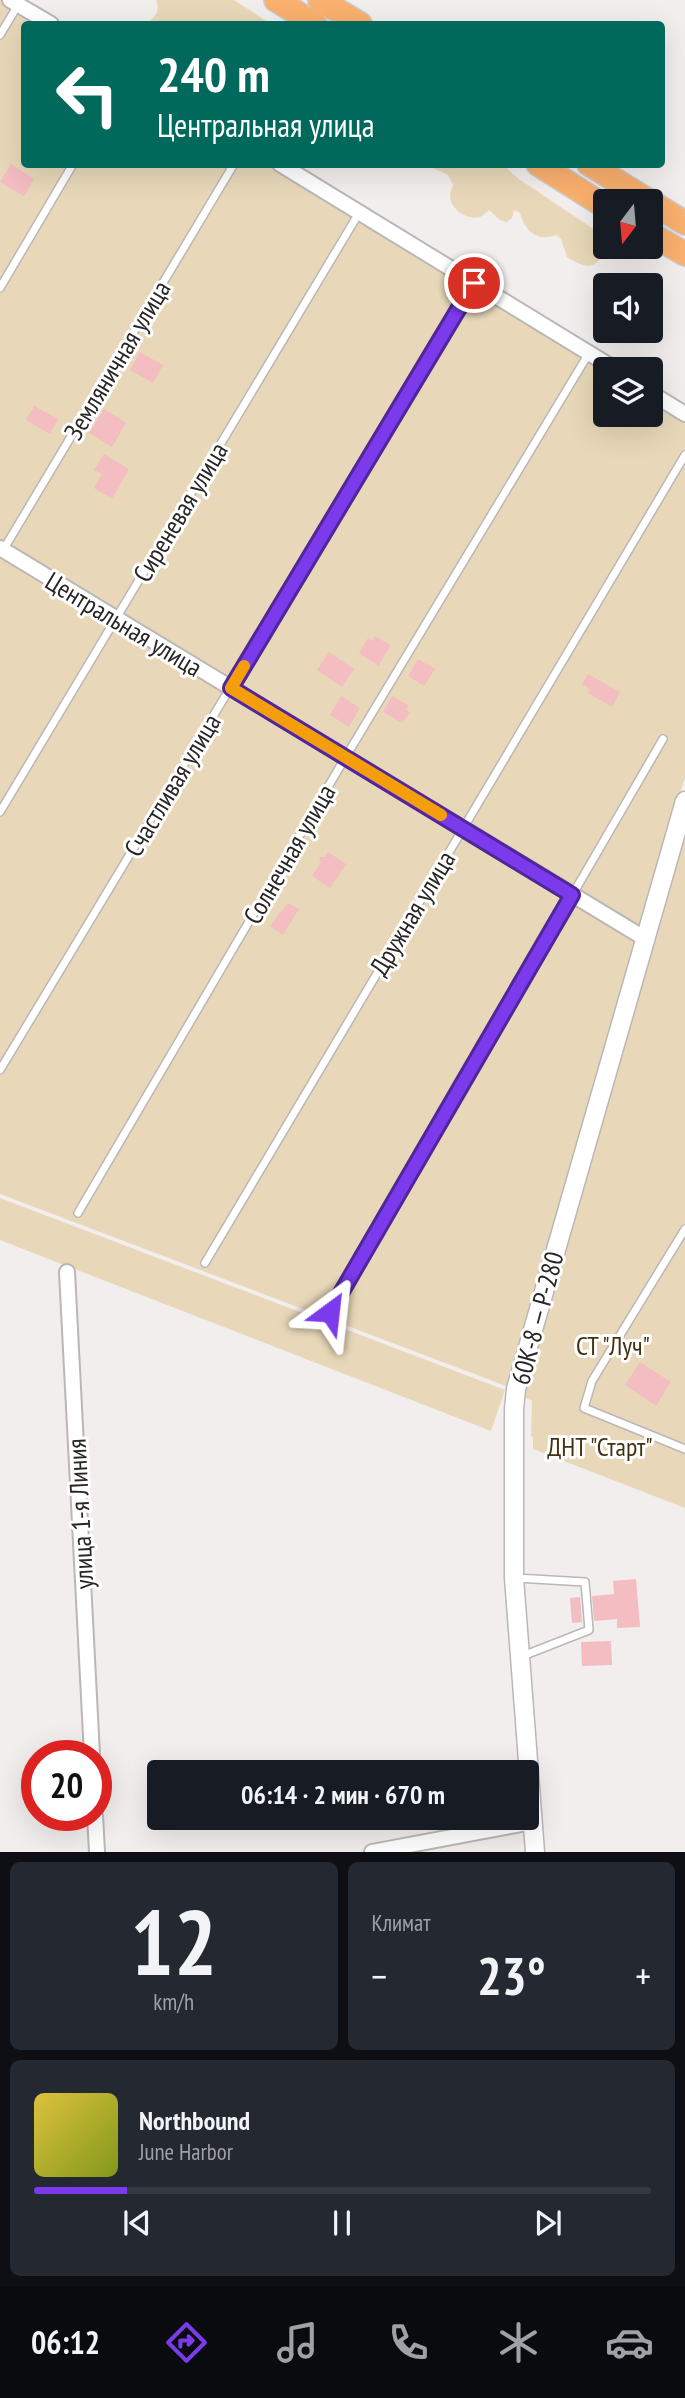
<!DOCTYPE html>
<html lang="ru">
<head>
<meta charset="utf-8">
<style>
	body { margin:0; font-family:"PT Sans Narrow",sans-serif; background:#242831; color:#f1f3f6; height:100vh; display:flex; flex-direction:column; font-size:26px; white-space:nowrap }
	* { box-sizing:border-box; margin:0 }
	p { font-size:23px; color:#9ea1a6 }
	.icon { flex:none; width:38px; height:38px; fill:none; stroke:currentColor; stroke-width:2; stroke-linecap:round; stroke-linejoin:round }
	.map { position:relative; height:1852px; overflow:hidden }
	.panel { display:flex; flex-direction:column; gap:10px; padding:10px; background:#0d0f14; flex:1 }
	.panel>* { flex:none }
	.hud { position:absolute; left:21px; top:21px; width:644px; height:147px; border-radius:7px; box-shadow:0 7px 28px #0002; background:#00695c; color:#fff; overflow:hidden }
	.needle { width:46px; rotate:196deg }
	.tools { position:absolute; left:593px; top:189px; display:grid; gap:14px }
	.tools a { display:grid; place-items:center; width:70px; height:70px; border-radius:7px; background:#171b24; box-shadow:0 7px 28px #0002; font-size:35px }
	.speed { position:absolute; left:21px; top:1740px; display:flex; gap:14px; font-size:35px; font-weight:700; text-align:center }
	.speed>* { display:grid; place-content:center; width:91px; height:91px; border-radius:50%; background:#171b24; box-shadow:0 7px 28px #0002; line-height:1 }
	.speed .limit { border:10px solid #d22; background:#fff; color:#111 }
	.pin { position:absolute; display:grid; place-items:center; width:60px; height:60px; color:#fff; margin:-30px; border:4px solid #fff; border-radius:50%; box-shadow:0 2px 7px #0007 }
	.me { position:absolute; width:77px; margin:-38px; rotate:30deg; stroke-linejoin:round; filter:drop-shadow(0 0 5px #0008) }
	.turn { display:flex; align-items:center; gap:24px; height:147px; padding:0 21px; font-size:32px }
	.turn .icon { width:91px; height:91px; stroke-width:2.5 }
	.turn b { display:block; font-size:49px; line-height:60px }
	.big { font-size:52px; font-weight:600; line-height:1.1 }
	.panel .tile { flex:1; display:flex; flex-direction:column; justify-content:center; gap:10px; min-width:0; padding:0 24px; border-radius:10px; background:#242831 }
	.panel .dial { align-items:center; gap:0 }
	.dial b { font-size:91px; line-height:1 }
	.song { display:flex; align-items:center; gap:21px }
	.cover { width:84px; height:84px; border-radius:10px; background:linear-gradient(135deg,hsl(50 70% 55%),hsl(70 70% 35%)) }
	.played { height:7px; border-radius:4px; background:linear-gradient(90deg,#7c3aed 15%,#363941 15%) }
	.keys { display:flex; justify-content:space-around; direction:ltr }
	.heat { display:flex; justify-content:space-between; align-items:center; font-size:38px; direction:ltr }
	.panel .tiles { flex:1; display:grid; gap:10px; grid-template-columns:1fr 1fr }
	.tile:last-child { grid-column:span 2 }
	.trip { position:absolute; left:147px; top:1760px; width:392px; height:70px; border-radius:7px; background:#171b24; box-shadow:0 7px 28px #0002; font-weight:600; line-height:70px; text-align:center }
	.tab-bar { display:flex; height:112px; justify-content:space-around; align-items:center; background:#090b0e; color:#9ea1a6 }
	.tab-bar .icon { width:49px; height:49px }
	.tab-bar .on { color:#7c3aed }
	.tab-bar b { font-size:32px; color:#f1f3f6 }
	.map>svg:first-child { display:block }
	.green { fill:#e8d8b9 }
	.building { fill:#f3bdc2 }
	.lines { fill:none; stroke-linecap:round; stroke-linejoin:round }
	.service-casing { stroke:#bbb7b6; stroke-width:10 }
	.minor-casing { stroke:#bbb7b6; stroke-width:18 }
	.tertiary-casing { stroke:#bbb7b6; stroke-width:21 }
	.trunk-casing { stroke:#cbcbcb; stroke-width:26 }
	.service { stroke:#fff; stroke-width:7 }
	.minor { stroke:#fff; stroke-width:14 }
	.tertiary { stroke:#fff; stroke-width:18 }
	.trunk { stroke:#fab06e; stroke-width:23 }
	.route-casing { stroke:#51269a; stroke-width:18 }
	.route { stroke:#7c3aed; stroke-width:12 }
	.slow { stroke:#f59e0b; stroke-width:12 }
	.labels { text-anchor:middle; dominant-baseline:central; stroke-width:6; stroke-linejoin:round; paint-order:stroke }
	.street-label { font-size:26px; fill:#282625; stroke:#fff }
	.park-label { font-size:26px; fill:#43320f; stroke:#fff }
</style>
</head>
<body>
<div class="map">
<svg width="685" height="1852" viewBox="0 0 685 1852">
	<rect width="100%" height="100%" fill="#f2eeed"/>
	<path class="green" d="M 0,0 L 16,0 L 56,24 L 24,24 L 24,164 L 286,165 L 622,369 L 606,369 L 606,415 L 651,415 L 651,387 L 685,407 L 685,777 L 506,1386 L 0,1194 Z
		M 156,0 L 234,0 L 271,24 L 147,24 C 155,16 161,12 156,0 Z
		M 427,165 L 503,165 L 519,179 L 595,230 L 605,248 C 597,272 585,268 567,257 L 561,239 L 556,235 C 537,242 525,231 520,213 L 514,210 L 512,218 L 507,222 L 500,220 L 489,210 C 489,210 481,217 480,217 C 468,221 450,209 450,196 C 450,192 452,189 453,185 L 448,175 Z
		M 685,838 L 685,1508 L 533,1449 L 533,1437 L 531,1436 L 532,1401 L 523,1396 Z
		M 0,1198 L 505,1390 L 491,1431 L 0,1240 Z"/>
	<path class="building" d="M 11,164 L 34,179 L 24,196 L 0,182 Z
		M 140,352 L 163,365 L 153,383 L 130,370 Z
		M 34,406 L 58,419 L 50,434 L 26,420 Z
		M 104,409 L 126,423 L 112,447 L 89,433 Z
		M 104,454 L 129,469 L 112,499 L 94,488 L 102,474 L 94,470 Z
		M 375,636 L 390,645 L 379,666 L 359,653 L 368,638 L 372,641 Z
		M 329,652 L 354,669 L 342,687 L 317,670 Z
		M 418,659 L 435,669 L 424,686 L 408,676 Z
		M 588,674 L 620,692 L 612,707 L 588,693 L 590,689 L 582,684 Z
		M 341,696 L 360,708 L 349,727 L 330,715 Z
		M 392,696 L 408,705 L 406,710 L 410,712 L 402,723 L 383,712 Z
		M 328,852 L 346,864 L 330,888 L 312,876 L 321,863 L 319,857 L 325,857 Z
		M 288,903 L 299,909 L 283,935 L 270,926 Z
		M 640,1362 L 671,1382 L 656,1406 L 625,1385 Z
		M 636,1579 L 640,1627 L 617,1628 L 617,1619 L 594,1621 L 592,1596 L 614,1594 L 613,1581 Z
		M 580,1597 L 582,1622 L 572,1623 L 570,1598 Z
		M 611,1641 L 612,1665 L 582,1666 L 581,1642 Z"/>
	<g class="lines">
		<defs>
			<path id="service" d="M 0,35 L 18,5
				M 0,288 L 73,164
				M 2,552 L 234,164
				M 0,812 L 359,213
				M 0,1070 L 474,283
				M 78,1213 L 345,758 L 589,353
				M 685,1229 L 592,1381 L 584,1408 L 685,1449
				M 205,1263 L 685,455
				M 330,1312 L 663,739
				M 516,1578 L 585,1582 L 589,1630 L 520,1657"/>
			<path id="minor" d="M 10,0 L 51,24
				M 280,164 L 615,369
				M 651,393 L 685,414
				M 0,548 L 644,938
				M 67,1272 L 92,1755
				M 95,1815 L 97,1852
				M 372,1852 L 532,1822"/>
			<path id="tertiary" d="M 535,1852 L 514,1578 L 514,1409 L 516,1389 L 685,801"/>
			<path id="trunk" d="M 276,0 L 315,24
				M 320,0 L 360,24
				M 538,164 L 606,207
				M 589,164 L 649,201
				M 651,202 L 685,223
				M 651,234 L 685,254"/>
		</defs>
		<use href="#service" class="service-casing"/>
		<use href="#minor" class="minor-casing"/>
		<use href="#tertiary" class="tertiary-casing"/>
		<use href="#trunk" class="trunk-casing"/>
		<use href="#service" class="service"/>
		<use href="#minor" class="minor"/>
		<use href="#tertiary" class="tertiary"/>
		<use href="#trunk" class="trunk"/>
	</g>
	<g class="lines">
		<defs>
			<path id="route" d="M 330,1312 L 572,895 L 231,688 L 474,283"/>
		</defs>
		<use href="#route" class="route-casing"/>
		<use href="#route" class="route"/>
		<path class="slow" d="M 244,666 L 231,688 L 441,815"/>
	</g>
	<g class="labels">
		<g class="street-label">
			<text transform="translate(117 360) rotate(-59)">Земляничная улица</text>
			<text transform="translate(180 512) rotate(-59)">Сиреневая улица</text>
			<text transform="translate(124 624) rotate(31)">Центральная улица</text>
			<text transform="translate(172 785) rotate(-59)">Счастливая улица</text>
			<text transform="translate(289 854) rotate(-60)">Солнечная улица</text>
			<text transform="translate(412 913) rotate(-59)">Дружная улица</text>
			<text transform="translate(537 1318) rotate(-75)">60К-8 — Р-280</text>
			<text transform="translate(80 1514) rotate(-93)">улица 1-я Линия</text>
		</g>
		<g class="park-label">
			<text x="613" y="1345">СТ "Луч"</text>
			<text x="600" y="1446">ДНТ "Старт"</text>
		</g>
	</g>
</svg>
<div class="tools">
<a><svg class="needle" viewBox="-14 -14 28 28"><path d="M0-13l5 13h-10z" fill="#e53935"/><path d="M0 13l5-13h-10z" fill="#9ea1a6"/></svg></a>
<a><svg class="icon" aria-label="sound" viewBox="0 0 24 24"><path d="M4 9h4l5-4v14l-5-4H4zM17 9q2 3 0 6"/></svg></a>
<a><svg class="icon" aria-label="layers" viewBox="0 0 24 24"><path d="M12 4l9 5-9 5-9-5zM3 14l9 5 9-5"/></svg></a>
</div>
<div class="speed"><div class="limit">20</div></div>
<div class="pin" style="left:474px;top:283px;background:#d93025"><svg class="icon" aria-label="arrive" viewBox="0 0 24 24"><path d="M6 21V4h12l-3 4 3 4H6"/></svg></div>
<svg class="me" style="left:330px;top:1312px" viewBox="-20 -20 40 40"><path d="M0-17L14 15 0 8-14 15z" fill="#7c3aed" stroke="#fff" stroke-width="4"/></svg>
<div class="trip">06:14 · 2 мин · 670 m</div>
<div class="hud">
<div class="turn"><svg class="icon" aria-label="left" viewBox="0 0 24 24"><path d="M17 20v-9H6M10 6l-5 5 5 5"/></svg><div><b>240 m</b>Центральная улица</div></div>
</div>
</div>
<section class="panel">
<div class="tiles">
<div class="tile dial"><b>12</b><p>km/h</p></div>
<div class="tile"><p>Климат</p>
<div class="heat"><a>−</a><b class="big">23°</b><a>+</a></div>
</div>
<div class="tile">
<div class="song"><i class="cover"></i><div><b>Northbound</b><p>June Harbor</p></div></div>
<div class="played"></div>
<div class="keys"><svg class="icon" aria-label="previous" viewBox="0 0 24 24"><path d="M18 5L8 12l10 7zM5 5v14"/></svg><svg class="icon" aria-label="pause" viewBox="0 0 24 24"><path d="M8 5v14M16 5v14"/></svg><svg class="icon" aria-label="next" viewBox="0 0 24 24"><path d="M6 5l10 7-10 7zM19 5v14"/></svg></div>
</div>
</div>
</section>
<nav class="tab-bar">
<b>06:12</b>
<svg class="icon on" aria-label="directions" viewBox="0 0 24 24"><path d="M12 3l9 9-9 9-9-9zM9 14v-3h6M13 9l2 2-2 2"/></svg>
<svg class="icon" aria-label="music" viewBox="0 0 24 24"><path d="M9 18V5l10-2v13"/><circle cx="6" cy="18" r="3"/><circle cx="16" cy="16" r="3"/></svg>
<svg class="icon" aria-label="phone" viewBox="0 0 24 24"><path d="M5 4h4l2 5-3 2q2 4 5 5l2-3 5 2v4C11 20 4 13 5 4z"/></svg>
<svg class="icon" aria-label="climate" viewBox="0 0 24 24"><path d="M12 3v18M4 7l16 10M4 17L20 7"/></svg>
<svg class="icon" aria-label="car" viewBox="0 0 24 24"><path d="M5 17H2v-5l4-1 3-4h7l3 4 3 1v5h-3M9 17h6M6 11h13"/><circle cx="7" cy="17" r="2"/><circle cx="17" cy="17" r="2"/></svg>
</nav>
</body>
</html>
